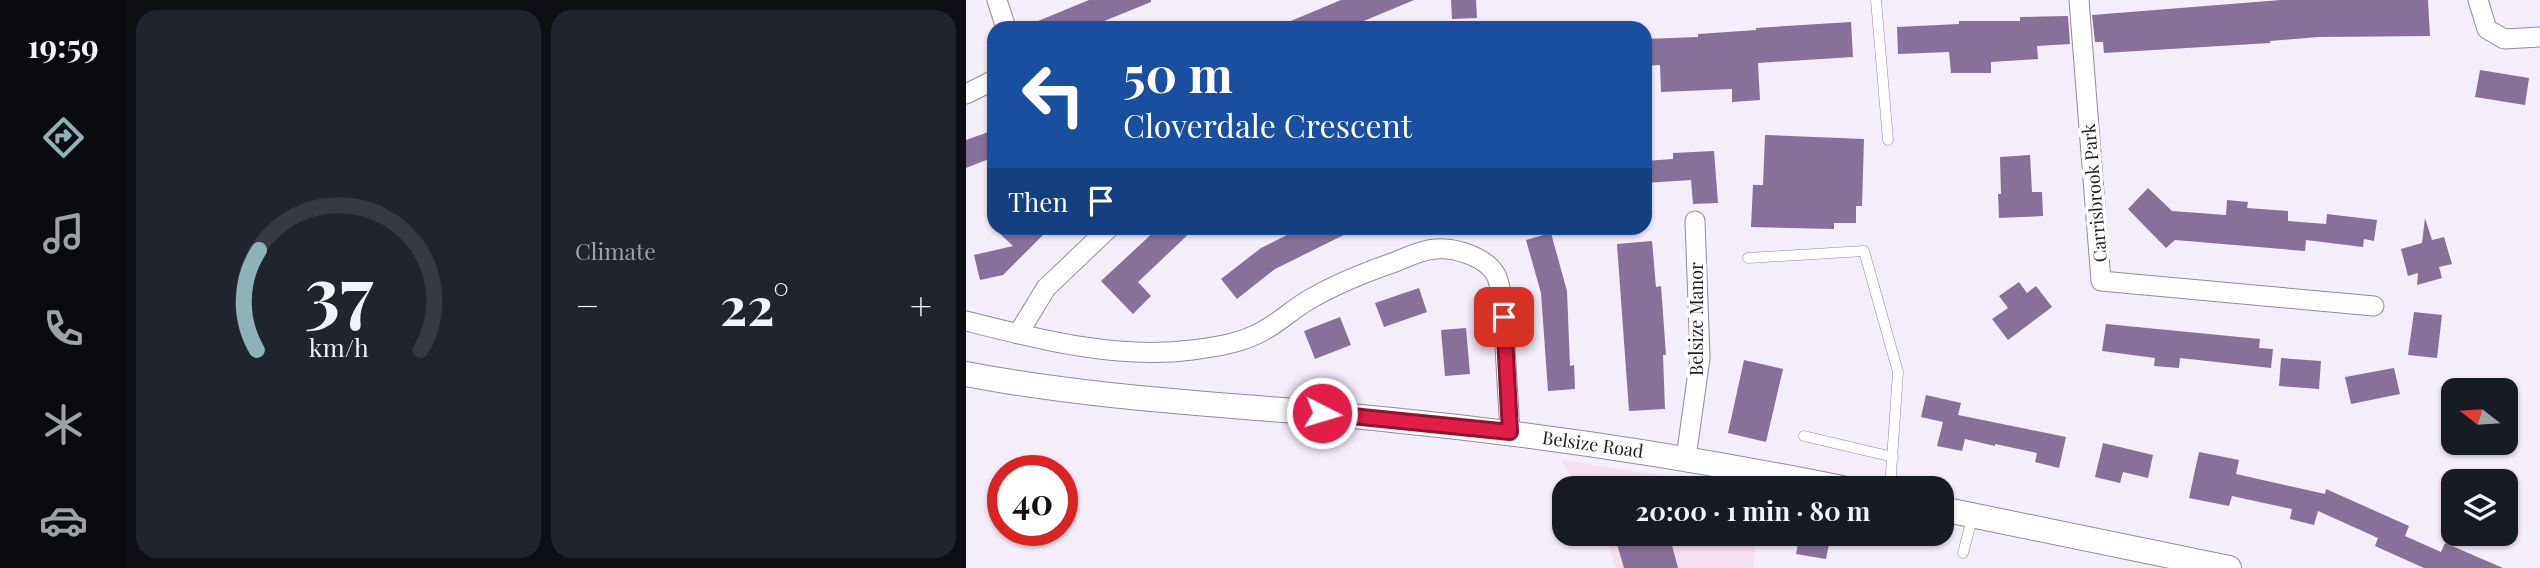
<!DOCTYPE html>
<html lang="en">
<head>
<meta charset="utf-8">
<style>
	body { margin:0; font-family:"Playfair Display",serif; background:#20242c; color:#f1f3f6; height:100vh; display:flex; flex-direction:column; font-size:26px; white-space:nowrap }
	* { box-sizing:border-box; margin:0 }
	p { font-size:23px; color:#9ea1a6 }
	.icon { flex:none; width:38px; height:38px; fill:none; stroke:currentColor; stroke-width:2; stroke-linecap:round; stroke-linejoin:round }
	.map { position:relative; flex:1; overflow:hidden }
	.details { display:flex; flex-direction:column; gap:10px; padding:10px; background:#0d0f14; width:840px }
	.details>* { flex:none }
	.banner { position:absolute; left:21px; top:21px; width:665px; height:214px; border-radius:21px; box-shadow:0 2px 5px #0004; background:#1a4fa0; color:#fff; overflow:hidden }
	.needle { width:46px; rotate:287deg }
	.tools { position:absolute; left:1475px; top:378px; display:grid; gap:14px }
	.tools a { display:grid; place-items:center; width:77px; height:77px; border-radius:14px; background:#171b24; box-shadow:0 2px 5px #0004; font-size:35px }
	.speed { position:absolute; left:21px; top:455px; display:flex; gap:14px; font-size:35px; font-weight:700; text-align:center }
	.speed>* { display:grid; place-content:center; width:91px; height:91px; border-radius:50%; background:#171b24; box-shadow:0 2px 5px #0004; line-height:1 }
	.speed .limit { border:10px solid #d22; background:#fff; color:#111 }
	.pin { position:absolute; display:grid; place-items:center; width:60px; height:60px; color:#fff; margin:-30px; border-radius:14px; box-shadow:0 4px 10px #0006 }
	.me { position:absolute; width:77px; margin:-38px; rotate:95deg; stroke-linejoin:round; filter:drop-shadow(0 0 5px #0008) }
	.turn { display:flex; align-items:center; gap:24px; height:147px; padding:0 21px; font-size:32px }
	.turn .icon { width:91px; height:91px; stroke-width:2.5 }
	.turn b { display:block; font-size:49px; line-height:60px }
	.then { display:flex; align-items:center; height:66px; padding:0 21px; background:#0003; gap:14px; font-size:26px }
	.big { font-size:52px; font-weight:700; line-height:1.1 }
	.details .card { flex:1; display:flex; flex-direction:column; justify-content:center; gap:10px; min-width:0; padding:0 24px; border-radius:21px; background:#20242c }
	.details .dial { align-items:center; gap:0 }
	.dial svg { height:182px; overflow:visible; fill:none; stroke:#363941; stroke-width:7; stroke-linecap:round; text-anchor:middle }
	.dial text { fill:#f1f3f6; stroke:none }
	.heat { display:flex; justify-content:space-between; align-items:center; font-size:38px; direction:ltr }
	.details .tiles { flex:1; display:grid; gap:10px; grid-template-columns:repeat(2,1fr) }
	.trip { position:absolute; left:586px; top:476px; width:402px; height:70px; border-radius:21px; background:#171b24; box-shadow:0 2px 5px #0004; font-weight:700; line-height:70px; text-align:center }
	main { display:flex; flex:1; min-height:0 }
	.tab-bar { display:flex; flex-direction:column; width:126px; justify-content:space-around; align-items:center; background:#090b0e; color:#9ea1a6 }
	.tab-bar .icon { width:49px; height:49px }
	.tab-bar .current { color:#8db2b7 }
	.tab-bar b { font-size:32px; color:#f1f3f6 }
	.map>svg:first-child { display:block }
	.commercial { fill:#f5dfee }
	.building { fill:#87709a }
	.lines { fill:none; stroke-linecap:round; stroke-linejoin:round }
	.service-casing { stroke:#928b98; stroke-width:11 }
	.minor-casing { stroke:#928b98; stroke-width:21 }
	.tertiary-casing { stroke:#928b98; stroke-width:26 }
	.service { stroke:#fff; stroke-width:10 }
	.minor { stroke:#fff; stroke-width:19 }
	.tertiary { stroke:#fff; stroke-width:24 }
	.route-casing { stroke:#92132f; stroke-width:18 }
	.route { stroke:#e11d48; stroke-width:12 }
	.labels { text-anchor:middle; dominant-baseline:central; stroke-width:7; stroke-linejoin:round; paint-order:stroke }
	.street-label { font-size:18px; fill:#201d22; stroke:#fefefe }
</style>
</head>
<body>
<main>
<nav class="tab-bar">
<b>19:59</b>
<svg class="icon current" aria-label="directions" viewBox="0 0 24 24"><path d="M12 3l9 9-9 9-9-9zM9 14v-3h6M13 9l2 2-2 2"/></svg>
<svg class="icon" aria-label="music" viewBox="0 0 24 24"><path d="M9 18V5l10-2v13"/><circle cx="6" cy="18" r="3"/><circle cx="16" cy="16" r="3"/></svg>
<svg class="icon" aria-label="phone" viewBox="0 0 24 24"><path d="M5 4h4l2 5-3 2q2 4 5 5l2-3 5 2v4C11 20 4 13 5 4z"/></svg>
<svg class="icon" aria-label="climate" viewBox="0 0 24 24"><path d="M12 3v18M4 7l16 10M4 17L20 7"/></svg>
<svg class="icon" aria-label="car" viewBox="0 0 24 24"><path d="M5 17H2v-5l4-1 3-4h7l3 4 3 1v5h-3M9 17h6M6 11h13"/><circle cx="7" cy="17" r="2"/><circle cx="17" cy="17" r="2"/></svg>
</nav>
<section class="details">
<div class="tiles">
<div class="card dial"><svg viewBox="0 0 100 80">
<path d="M14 69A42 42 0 1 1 86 69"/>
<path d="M14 69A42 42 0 0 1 15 25" stroke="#8db2b7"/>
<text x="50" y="56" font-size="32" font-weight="700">37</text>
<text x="50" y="72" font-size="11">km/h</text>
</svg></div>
<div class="card"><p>Climate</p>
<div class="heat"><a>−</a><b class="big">22°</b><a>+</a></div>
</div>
</div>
</section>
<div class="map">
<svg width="1574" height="568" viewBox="0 0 1574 568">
	<rect width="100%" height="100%" fill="#f4edfa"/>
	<path class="commercial" d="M 595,460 L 778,488 L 612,488 Z
		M 638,534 L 791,534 L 787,568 L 650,568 Z"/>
	<path class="building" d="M 123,0 L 185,0 L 185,2 L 121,28 L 55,28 Z
		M 375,0 L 448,0 L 381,28 L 308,28 Z
		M 485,0 L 510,0 L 511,18 L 486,19 Z
		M 1315,0 L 1462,0 L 1464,36 L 1352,37 L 1304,41 L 1304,43 L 1138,53 L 1137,42 L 1129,42 L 1126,15 Z
		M 1102,16 L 1104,44 L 1071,46 L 1072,59 L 1025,62 L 1025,73 L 985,73 L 983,52 L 932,54 L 931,27 L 993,24 L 993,21 L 1054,21 L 1054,17 Z
		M 885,22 L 887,57 L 792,63 L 794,100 L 766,102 L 766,89 L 695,92 L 694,65 L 679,66 L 679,39 L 732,37 L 732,34 L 790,30 L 790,28 Z
		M 1514,70 L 1563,78 L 1559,105 L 1509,97 Z
		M 28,130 L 28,157 L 0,168 L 0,140 Z
		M 799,135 L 898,139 L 896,206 L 890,206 L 890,223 L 868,223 L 868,229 L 785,227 L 787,185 L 797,185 Z
		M 748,151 L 752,203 L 727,204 L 725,180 L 679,183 L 679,161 L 707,159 L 707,153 Z
		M 1064,155 L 1066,192 L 1076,192 L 1077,216 L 1033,218 L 1032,194 L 1035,194 L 1034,157 Z
		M 1182,188 L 1206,211 L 1260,215 L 1261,200 L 1282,202 L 1281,208 L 1322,211 L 1322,221 L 1360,224 L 1361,214 L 1411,220 L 1408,241 L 1398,239 L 1397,247 L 1340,240 L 1339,251 L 1209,240 L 1200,248 L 1162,209 Z
		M 1459,218 L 1466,240 L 1478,237 L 1486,264 L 1473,267 L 1476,278 L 1451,285 L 1452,273 L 1442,276 L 1435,249 L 1456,243 Z
		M 28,228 L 84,228 L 37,275 L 14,280 L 8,255 L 47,246 Z
		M 192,228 L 229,228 L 172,282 L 185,296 L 167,314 L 135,281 Z
		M 335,228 L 392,228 L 309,269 L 271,299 L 255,279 L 295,248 Z
		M 585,233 L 601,291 L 604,366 L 608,365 L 609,389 L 582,391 L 575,293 L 560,240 Z
		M 686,241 L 690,287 L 695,286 L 700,355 L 697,355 L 699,409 L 663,411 L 651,244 Z
		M 1053,282 L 1061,293 L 1070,286 L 1086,307 L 1042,340 L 1026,319 L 1042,308 L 1033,296 Z
		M 453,288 L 461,312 L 418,327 L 409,303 Z
		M 1448,312 L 1476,315 L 1471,358 L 1442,355 Z
		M 374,317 L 385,345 L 349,359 L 338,331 Z
		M 1140,324 L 1294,339 L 1293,348 L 1307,349 L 1305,368 L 1214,358 L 1213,368 L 1188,366 L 1189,358 L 1136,351 Z
		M 500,328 L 504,374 L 479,376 L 475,330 Z
		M 1315,358 L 1355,361 L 1353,389 L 1313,386 Z
		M 778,360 L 817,369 L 800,442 L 762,433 Z
		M 1428,368 L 1434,394 L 1385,404 L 1379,377 Z
		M 960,395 L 995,403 L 992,415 L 1100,437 L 1093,468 L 1069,462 L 1071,453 L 1029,444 L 1029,446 L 999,439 L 996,451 L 971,446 L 977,422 L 955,417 Z
		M 1137,443 L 1187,455 L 1182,478 L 1157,472 L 1154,483 L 1129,477 Z
		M 1233,452 L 1273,460 L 1270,474 L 1359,494 L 1360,489 L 1443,526 L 1439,536 L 1475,552 L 1479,543 L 1537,568 L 1458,568 L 1409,546 L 1412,538 L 1352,511 L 1348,525 L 1324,519 L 1326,509 L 1266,496 L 1263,506 L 1223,498 Z
		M 648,534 L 703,534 L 712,568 L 658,568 Z
		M 834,534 L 865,534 L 860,559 L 830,554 Z"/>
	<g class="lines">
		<defs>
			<path id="service" d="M 910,0 L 922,140
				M 782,258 L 898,251 L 932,372 L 924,488
				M 838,436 L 927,457
				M 997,553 L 1007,515"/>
			<path id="minor" d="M 31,0 L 40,28
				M 1113,0 L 1135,281 L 1408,306
				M 1512,0 L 1521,29 L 1538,39 L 1574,37
				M 0,94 L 28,80
				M 0,321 C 72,339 151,360 226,350 C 250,347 276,343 297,331 C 314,322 329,307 346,298 C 372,283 400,272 429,262 C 441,257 455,250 469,249 C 489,247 520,257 530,275 C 533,281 534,289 536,296 L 544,432
				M 52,334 L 80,288 L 143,228
				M 720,458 L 734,358 L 729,221"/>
			<path id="tertiary" d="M 0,374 C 140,401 284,405 426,420 C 578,435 727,458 876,488
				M 976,509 L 1263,568"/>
		</defs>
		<use href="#service" class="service-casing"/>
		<use href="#minor" class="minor-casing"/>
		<use href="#tertiary" class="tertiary-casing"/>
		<use href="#service" class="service"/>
		<use href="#minor" class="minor"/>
		<use href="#tertiary" class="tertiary"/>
	</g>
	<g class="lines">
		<defs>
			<path id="route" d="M 356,413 L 544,432 L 538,317"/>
		</defs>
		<use href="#route" class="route-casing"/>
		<use href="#route" class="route"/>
	</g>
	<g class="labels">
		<g class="street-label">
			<text transform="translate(1128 193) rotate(-95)">Carrisbrook Park</text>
			<text transform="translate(730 319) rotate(-90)">Belsize Manor</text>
			<text transform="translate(627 444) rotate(8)">Belsize Road</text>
		</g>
	</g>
</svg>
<div class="tools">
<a><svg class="needle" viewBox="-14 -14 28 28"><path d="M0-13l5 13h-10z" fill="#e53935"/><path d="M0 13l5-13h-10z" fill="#9ea1a6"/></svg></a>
<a><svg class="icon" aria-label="layers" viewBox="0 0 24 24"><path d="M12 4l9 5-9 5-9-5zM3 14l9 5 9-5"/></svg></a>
</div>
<div class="speed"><div class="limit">40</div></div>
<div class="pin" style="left:538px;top:317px;background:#d93025"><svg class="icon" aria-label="arrive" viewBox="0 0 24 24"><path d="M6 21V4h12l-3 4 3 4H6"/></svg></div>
<svg class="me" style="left:356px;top:413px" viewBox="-20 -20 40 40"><circle r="17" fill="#e11d48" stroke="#fff" stroke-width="3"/><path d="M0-11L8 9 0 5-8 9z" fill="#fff"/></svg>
<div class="trip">20:00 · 1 min · 80 m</div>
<div class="banner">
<div class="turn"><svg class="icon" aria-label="left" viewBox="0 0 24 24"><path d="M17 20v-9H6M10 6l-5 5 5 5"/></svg><div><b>50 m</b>Cloverdale Crescent</div></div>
<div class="then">Then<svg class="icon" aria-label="arrive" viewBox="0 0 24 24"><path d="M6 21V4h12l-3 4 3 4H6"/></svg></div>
</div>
</div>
</main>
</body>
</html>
